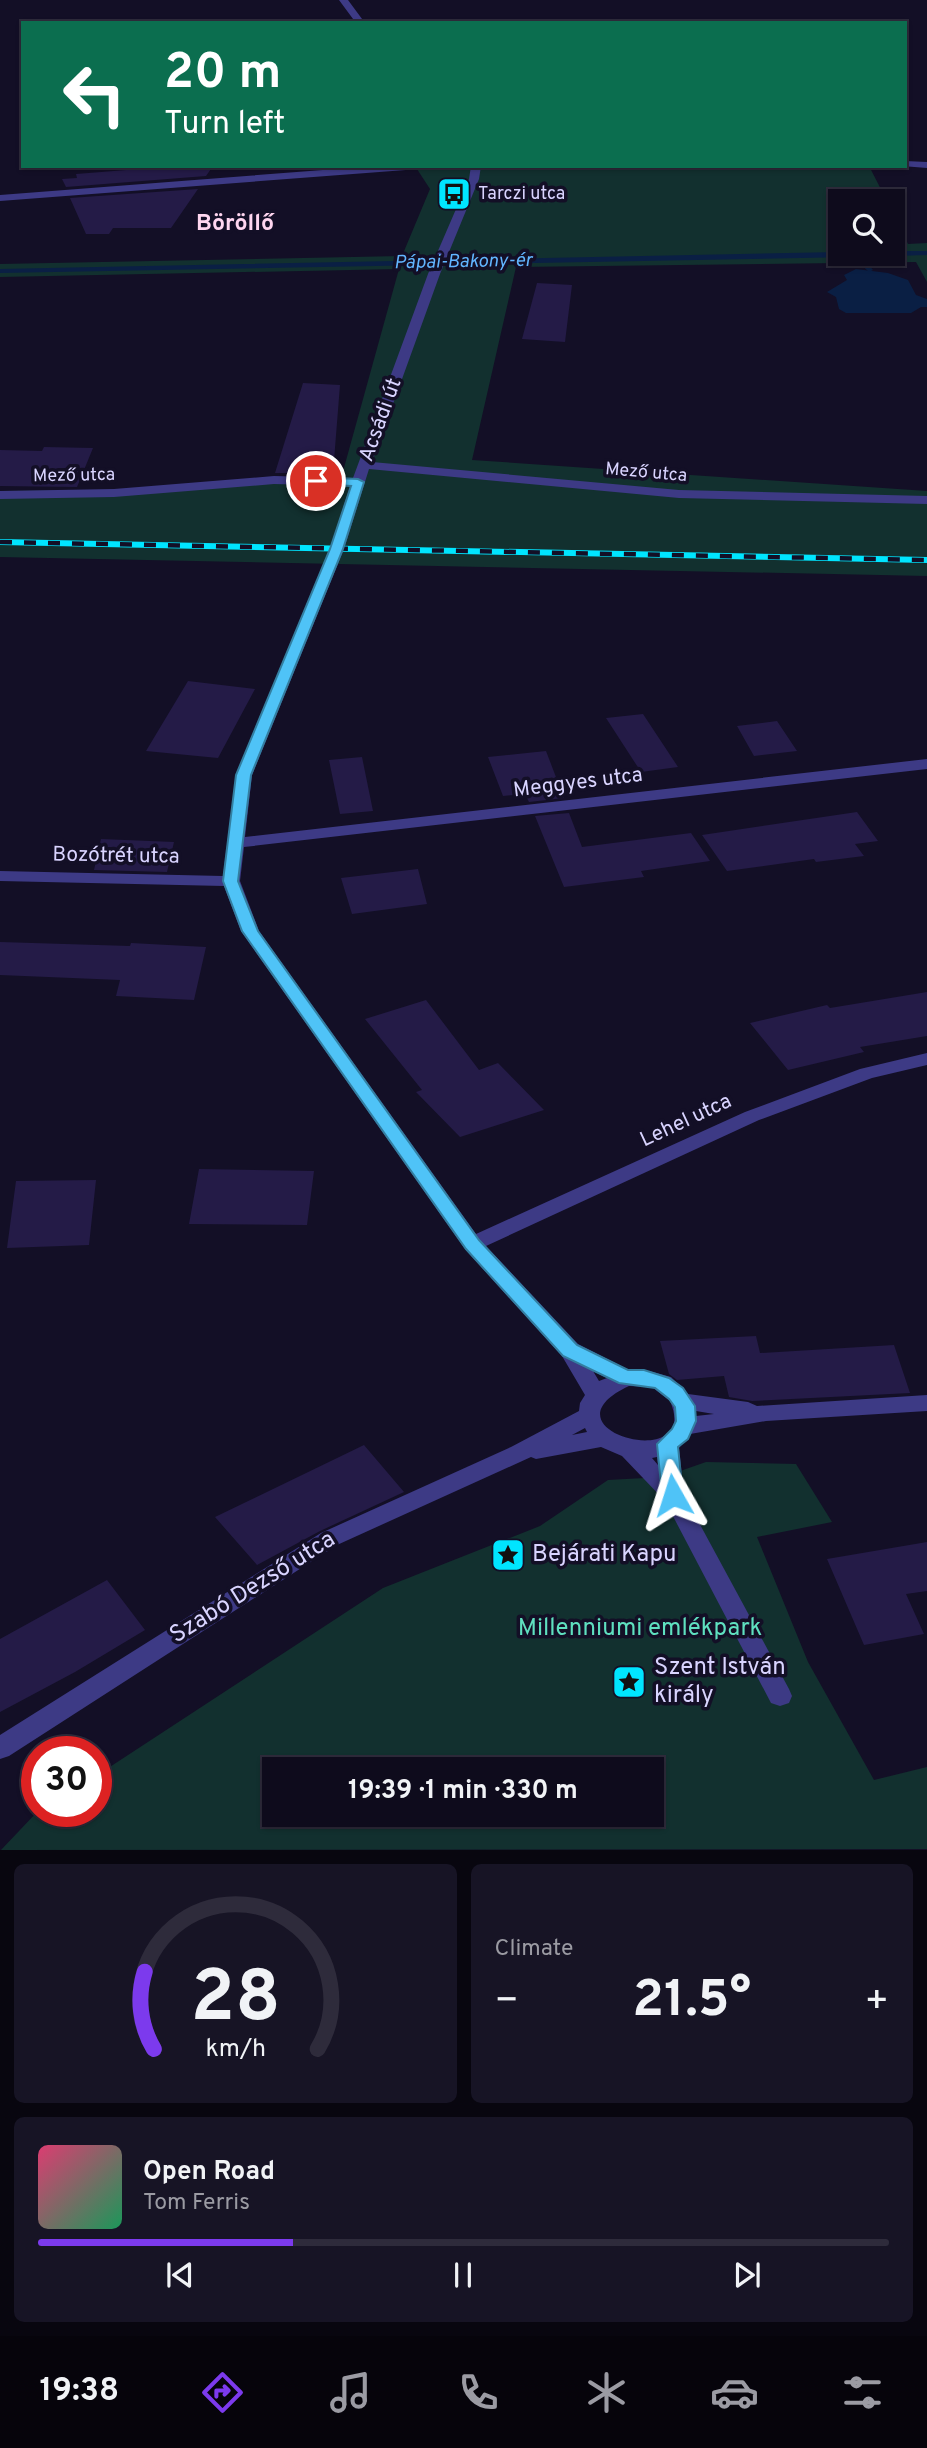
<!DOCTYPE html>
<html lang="en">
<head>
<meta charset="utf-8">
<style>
	body { margin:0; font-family:Overpass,sans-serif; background:#171425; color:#f1f3f6; height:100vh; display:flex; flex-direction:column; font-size:26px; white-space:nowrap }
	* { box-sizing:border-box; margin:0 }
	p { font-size:23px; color:#9b9ba3 }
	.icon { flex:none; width:38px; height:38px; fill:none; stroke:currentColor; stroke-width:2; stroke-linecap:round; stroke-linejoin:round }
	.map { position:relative; height:1850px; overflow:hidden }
	.panel { display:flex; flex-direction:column; gap:14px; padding:14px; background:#08060f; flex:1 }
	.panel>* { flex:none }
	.top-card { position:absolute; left:21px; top:21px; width:886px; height:147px; border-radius:0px; box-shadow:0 2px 5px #0004,0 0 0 2px #2e2b3b; background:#0b6e4f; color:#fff; overflow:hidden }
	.tools { position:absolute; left:828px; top:189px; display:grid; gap:14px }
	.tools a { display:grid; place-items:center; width:77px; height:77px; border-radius:0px; background:#0e0b1c; box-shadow:0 2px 5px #0004,0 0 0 2px #2e2b3b; font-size:35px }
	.speed { position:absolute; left:21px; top:1736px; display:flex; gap:14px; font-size:35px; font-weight:700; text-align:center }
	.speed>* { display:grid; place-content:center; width:91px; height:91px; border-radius:50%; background:#0e0b1c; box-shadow:0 2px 5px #0004,0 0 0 2px #2e2b3b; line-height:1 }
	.speed .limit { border:10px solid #d22; background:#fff; color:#111 }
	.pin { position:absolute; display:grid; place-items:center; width:60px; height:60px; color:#fff; margin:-30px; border:4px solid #fff; border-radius:50%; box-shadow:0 2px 7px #0007 }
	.me { position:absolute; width:77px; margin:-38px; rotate:354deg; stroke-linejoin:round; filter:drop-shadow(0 0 5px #0008) }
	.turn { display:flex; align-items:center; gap:24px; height:147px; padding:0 28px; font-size:32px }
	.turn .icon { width:91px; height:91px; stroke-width:2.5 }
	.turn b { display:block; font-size:49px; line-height:60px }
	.big { font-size:52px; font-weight:700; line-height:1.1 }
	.panel .card { flex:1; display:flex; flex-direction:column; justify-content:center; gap:10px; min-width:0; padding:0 24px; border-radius:10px; background:#171425 }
	.panel .dial { align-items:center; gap:0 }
	.dial svg { height:182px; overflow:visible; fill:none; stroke:#2e2b3b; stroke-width:7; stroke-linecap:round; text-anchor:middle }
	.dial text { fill:#f1f3f6; stroke:none }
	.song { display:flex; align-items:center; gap:21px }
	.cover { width:84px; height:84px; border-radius:10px; background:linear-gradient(135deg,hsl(340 70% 55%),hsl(150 70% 35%)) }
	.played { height:7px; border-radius:4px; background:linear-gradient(90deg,#7c3aed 30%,#2e2b3b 30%) }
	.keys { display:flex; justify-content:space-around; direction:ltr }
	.heat { display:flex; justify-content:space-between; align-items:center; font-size:38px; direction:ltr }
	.panel .tiles { flex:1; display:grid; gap:14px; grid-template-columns:1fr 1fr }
	.card:last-child { grid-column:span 2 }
	.trip { position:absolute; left:262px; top:1757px; width:402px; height:70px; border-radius:0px; background:#0e0b1c; box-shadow:0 2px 5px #0004,0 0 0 2px #2e2b3b; font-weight:700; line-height:70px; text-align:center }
	.dock { display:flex; height:112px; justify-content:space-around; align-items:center; background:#06040b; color:#9b9ba3 }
	.dock .icon { width:49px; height:49px }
	.dock .on { color:#7c3aed }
	.dock b { font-size:32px; color:#f1f3f6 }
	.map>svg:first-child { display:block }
	.green { fill:#12302f; fill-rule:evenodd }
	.water { fill:#0a1f44 }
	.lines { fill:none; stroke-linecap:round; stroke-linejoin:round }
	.stream { fill:#0a1f44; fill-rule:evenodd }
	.building { fill:#241b47 }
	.minor { fill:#3d3a85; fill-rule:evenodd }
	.rail-casing { stroke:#00e5ff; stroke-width:6 }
	.rail { stroke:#130f26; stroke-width:4.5; stroke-dasharray:12; stroke-linecap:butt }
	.route { fill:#4fc3f7; stroke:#337fa1; stroke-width:2 }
	.labels { text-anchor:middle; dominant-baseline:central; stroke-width:7; stroke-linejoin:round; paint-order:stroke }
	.far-poi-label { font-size:18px; fill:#d9d4ff; stroke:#130f26; text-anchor:start }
	.far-street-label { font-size:18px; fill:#d9d4ff; stroke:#130f26 }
	.far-water-label { font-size:19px; font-style:italic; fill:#62b6ff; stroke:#130f26 }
	.street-label { font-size:21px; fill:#d9d4ff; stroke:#130f26 }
	.far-district-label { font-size:23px; font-weight:bold; fill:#ffd6f0; stroke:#130f26 }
	.near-poi-label { font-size:24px; fill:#d9d4ff; stroke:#130f26; text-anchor:start }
	.near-street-label { font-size:24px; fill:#d9d4ff; stroke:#130f26 }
	.near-park-label { font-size:24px; fill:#5fe0c0; stroke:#130f26 }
</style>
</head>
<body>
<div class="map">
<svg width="927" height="1850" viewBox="0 0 927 1850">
	<rect width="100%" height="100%" fill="#130f26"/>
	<path class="green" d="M 415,166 L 869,166 L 887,201 L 840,201 L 840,254 L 892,254 L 893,213 L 908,244 L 927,243 L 927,282 L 916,262 L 516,267 L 472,460 L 927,491 L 927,576 L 0,557 L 0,491 L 107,490 L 342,475 L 399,269 L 0,277 L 0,264 L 402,256 L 430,189 Z
		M 706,1462 L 796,1464 L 832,1522 L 757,1537 L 808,1662 L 874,1780 L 927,1767 L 927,1849 L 1,1850 L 38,1811 L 96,1811 L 96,1776 L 383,1588 L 540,1526 L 608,1480 L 663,1477 ZM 275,1769 L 653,1769 L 653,1815 L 275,1815 Z"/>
	<path class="water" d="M 856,269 L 888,273 L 908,280 L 916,295 L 927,299 L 927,307 L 921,307 L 911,313 L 846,313 L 839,309 L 836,297 L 827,292 L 847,280 L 844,275 Z"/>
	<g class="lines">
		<path class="stream" d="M 892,251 L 927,251 L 927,255 L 862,257 L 873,270 L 869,272 L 853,257 L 0,273 L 0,269 L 840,252 L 892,254 Z"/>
	</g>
	<path class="building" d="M 177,166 L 213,166 L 206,176 L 66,187 L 62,179 L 77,178 L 76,174 Z
		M 198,189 L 171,228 L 113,228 L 109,234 L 86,234 L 70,198 Z
		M 537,283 L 572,285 L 565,342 L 522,339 Z
		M 303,383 L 340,385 L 333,473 L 275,473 Z
		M 44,447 L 93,448 L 77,487 L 0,486 L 0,450 L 42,451 Z
		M 188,681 L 255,689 L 218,758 L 146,751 Z
		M 643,714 L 678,767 L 641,772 L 606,718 Z
		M 777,721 L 797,751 L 754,756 L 737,726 Z
		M 546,751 L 564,798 L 529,802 L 525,794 L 503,796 L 488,757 Z
		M 362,757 L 373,811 L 340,814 L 329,760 Z
		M 857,812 L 878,841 L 855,844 L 864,856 L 816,862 L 814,859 L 727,871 L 702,835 Z
		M 569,813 L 582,847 L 691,833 L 710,861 L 641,871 L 644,877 L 564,887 L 535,816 Z
		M 101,839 L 174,842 L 167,872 L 94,870 Z
		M 418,869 L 427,904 L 352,914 L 341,878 Z
		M 0,942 L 130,946 L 131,943 L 206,947 L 194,1000 L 116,996 L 120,980 L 0,975 Z
		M 927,992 L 927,1036 L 860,1047 L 864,1052 L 788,1070 L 750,1023 L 827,1005 L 830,1008 Z
		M 426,1000 L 479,1070 L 498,1063 L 544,1110 L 460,1137 L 416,1092 L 422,1090 L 365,1019 Z
		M 199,1169 L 314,1171 L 307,1225 L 189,1224 Z
		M 96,1180 L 89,1245 L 7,1248 L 16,1181 Z
		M 756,1336 L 760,1353 L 894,1345 L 910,1393 L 752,1401 L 729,1397 L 724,1376 L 677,1380 L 669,1374 L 660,1341 Z
		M 364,1445 L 404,1492 L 320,1531 L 257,1565 L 215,1517 Z
		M 927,1542 L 927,1591 L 906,1594 L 924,1634 L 864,1645 L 827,1559 Z
		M 107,1580 L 145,1630 L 75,1672 L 0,1712 L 0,1639 Z"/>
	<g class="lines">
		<path class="minor" d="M 339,0 L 348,0 L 365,23 L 356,23 Z
			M 905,161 L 927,162 L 927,168 L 902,166 L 905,166 Z
			M 375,166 L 424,166 L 419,169 L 0,201 L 0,195 Z
			M 471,166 L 481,166 L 479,179 L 440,274 L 372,462 L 679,490 L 927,496 L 927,504 L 679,498 L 369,469 L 344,549 L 252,775 L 245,837 L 927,759 L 927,769 L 244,847 L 240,881 L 259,931 L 476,1234 L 745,1112 L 860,1069 L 927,1053 L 927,1065 L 872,1078 L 759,1120 L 486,1246 L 578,1344 L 629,1370 L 649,1371 L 671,1377 L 688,1394 L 748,1402 L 757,1406 L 927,1395 L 927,1411 L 766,1421 L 690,1434 L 679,1448 L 684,1495 L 789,1689 L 792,1696 L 789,1703 L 780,1706 L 771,1703 L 665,1501 L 622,1456 L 601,1447 L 536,1459 L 531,1457 L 337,1545 L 9,1756 L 0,1759 L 0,1735 L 321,1533 L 511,1447 L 579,1411 L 580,1403 L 585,1395 L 562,1356 L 465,1249 L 241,931 L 224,886 L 0,881 L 0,871 L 223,876 L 236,775 L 330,549 L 350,486 L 274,484 L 114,497 L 0,499 L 0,491 L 114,489 L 274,476 L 353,478 L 428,274 L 469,179 ZM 593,1371 L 607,1378 L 599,1381 ZM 629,1386 L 652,1387 L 670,1401 C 703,1475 535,1430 629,1386 ZM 696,1411 L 714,1414 L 696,1416 ZM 585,1428 L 587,1432 L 572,1435 ZM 657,1457 L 658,1465 L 652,1458 Z"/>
		<defs>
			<path id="rail" d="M 0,542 L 927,560"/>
		</defs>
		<use href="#rail" class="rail-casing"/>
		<use href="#rail" class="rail"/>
	</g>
	<path class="route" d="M 316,477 L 358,479 L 364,482 L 343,549 L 251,775 L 238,881 L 258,931 L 479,1240 L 577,1345 L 628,1370 L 644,1370 L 669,1378 L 683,1388 L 695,1406 L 696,1421 L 688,1439 L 678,1447 L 683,1495 L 680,1501 L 673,1503 L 665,1501 L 662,1495 L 657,1444 L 672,1429 L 676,1421 L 675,1407 L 669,1399 L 655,1388 L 619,1383 L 563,1356 L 466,1249 L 242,931 L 223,881 L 236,775 L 330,549 L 351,486 L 312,484 L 312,479 Z"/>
	<defs>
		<symbol id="bus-square" viewBox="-11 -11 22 22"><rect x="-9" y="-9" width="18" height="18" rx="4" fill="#00e5ff" stroke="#130f26"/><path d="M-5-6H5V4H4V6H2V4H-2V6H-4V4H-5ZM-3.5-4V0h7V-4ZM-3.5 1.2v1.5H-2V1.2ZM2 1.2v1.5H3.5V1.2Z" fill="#111"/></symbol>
		<symbol id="sight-square" viewBox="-11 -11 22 22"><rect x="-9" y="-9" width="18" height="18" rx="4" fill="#00e5ff" stroke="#130f26"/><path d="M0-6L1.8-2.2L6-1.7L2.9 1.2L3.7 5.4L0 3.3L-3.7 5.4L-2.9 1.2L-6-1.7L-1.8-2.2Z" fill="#111"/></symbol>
	</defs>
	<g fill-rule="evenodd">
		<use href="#bus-square" x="435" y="175" width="38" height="38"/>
		<use href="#sight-square" x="489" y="1536" width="38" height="38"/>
		<use href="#sight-square" x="610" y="1663" width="38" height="38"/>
	</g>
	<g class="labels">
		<g class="far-poi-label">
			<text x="478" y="194">Tarczi utca</text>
		</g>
		<g class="far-street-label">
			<text transform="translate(646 473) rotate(5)">Mező utca</text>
			<text transform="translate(74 476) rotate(-1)">Mező utca</text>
		</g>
		<g class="far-water-label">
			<text transform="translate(463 262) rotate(-1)">Pápai-Bakony-ér</text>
		</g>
		<g class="street-label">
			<text transform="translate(381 420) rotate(-70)">Acsádi út</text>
			<text transform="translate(578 783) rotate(-7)">Meggyes utca</text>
			<text transform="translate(116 856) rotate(1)">Bozótrét utca</text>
			<text transform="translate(686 1121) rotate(-25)">Lehel utca</text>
		</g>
		<g class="far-district-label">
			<text x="235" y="224">Böröllő</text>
		</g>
		<g class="near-poi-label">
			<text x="532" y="1555">Bejárati Kapu</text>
			<text x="654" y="1668">Szent István<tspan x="654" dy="28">király</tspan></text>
		</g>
		<g class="near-street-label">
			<text transform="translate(253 1588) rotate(-32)">Szabó Dezső utca</text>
		</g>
		<g class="near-park-label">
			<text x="640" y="1629">Millenniumi emlékpark</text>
		</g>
	</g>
</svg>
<div class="tools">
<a><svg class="icon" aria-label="search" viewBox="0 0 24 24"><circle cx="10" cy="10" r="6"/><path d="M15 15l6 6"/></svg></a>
</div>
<div class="speed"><div class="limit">30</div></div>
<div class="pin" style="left:316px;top:481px;background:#d93025"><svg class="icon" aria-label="arrive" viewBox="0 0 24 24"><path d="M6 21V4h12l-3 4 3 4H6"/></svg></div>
<svg class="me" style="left:673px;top:1495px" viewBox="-20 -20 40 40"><path d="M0-17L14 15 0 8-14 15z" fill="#4fc3f7" stroke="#fff" stroke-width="4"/></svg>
<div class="trip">19:39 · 1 min · 330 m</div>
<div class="top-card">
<div class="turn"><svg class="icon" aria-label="left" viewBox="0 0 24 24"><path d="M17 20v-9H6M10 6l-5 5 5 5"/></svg><div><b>20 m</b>Turn left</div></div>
</div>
</div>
<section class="panel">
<div class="tiles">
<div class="card dial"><svg viewBox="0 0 100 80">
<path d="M14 69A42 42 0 1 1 86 69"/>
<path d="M14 69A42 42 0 0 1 10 35" stroke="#7c3aed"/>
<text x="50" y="56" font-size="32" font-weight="700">28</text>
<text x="50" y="72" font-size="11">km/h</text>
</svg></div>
<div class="card"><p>Climate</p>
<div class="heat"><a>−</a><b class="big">21.5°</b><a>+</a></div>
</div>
<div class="card">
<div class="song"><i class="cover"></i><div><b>Open Road</b><p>Tom Ferris</p></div></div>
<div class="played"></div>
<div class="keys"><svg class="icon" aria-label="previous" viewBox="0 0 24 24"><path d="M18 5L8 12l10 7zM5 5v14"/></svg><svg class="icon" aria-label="pause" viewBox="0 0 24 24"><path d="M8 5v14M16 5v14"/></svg><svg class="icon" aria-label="next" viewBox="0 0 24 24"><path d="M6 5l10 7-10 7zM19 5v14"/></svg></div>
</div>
</div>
</section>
<nav class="dock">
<b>19:38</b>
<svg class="icon on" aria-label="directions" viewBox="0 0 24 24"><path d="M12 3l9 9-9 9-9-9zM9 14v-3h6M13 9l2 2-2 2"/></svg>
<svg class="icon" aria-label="music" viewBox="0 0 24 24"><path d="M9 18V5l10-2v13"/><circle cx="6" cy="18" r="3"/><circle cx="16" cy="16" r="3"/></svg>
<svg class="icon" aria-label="phone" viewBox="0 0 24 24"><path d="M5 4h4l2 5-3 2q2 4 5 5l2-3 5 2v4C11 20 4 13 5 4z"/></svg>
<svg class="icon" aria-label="climate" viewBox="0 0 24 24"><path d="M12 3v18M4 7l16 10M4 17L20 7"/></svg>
<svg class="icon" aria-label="car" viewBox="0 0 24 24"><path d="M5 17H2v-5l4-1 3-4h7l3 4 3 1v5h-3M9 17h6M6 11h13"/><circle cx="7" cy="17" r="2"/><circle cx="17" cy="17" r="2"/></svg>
<svg class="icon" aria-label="filters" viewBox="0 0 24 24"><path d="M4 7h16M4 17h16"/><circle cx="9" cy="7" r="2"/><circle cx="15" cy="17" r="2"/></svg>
</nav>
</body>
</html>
